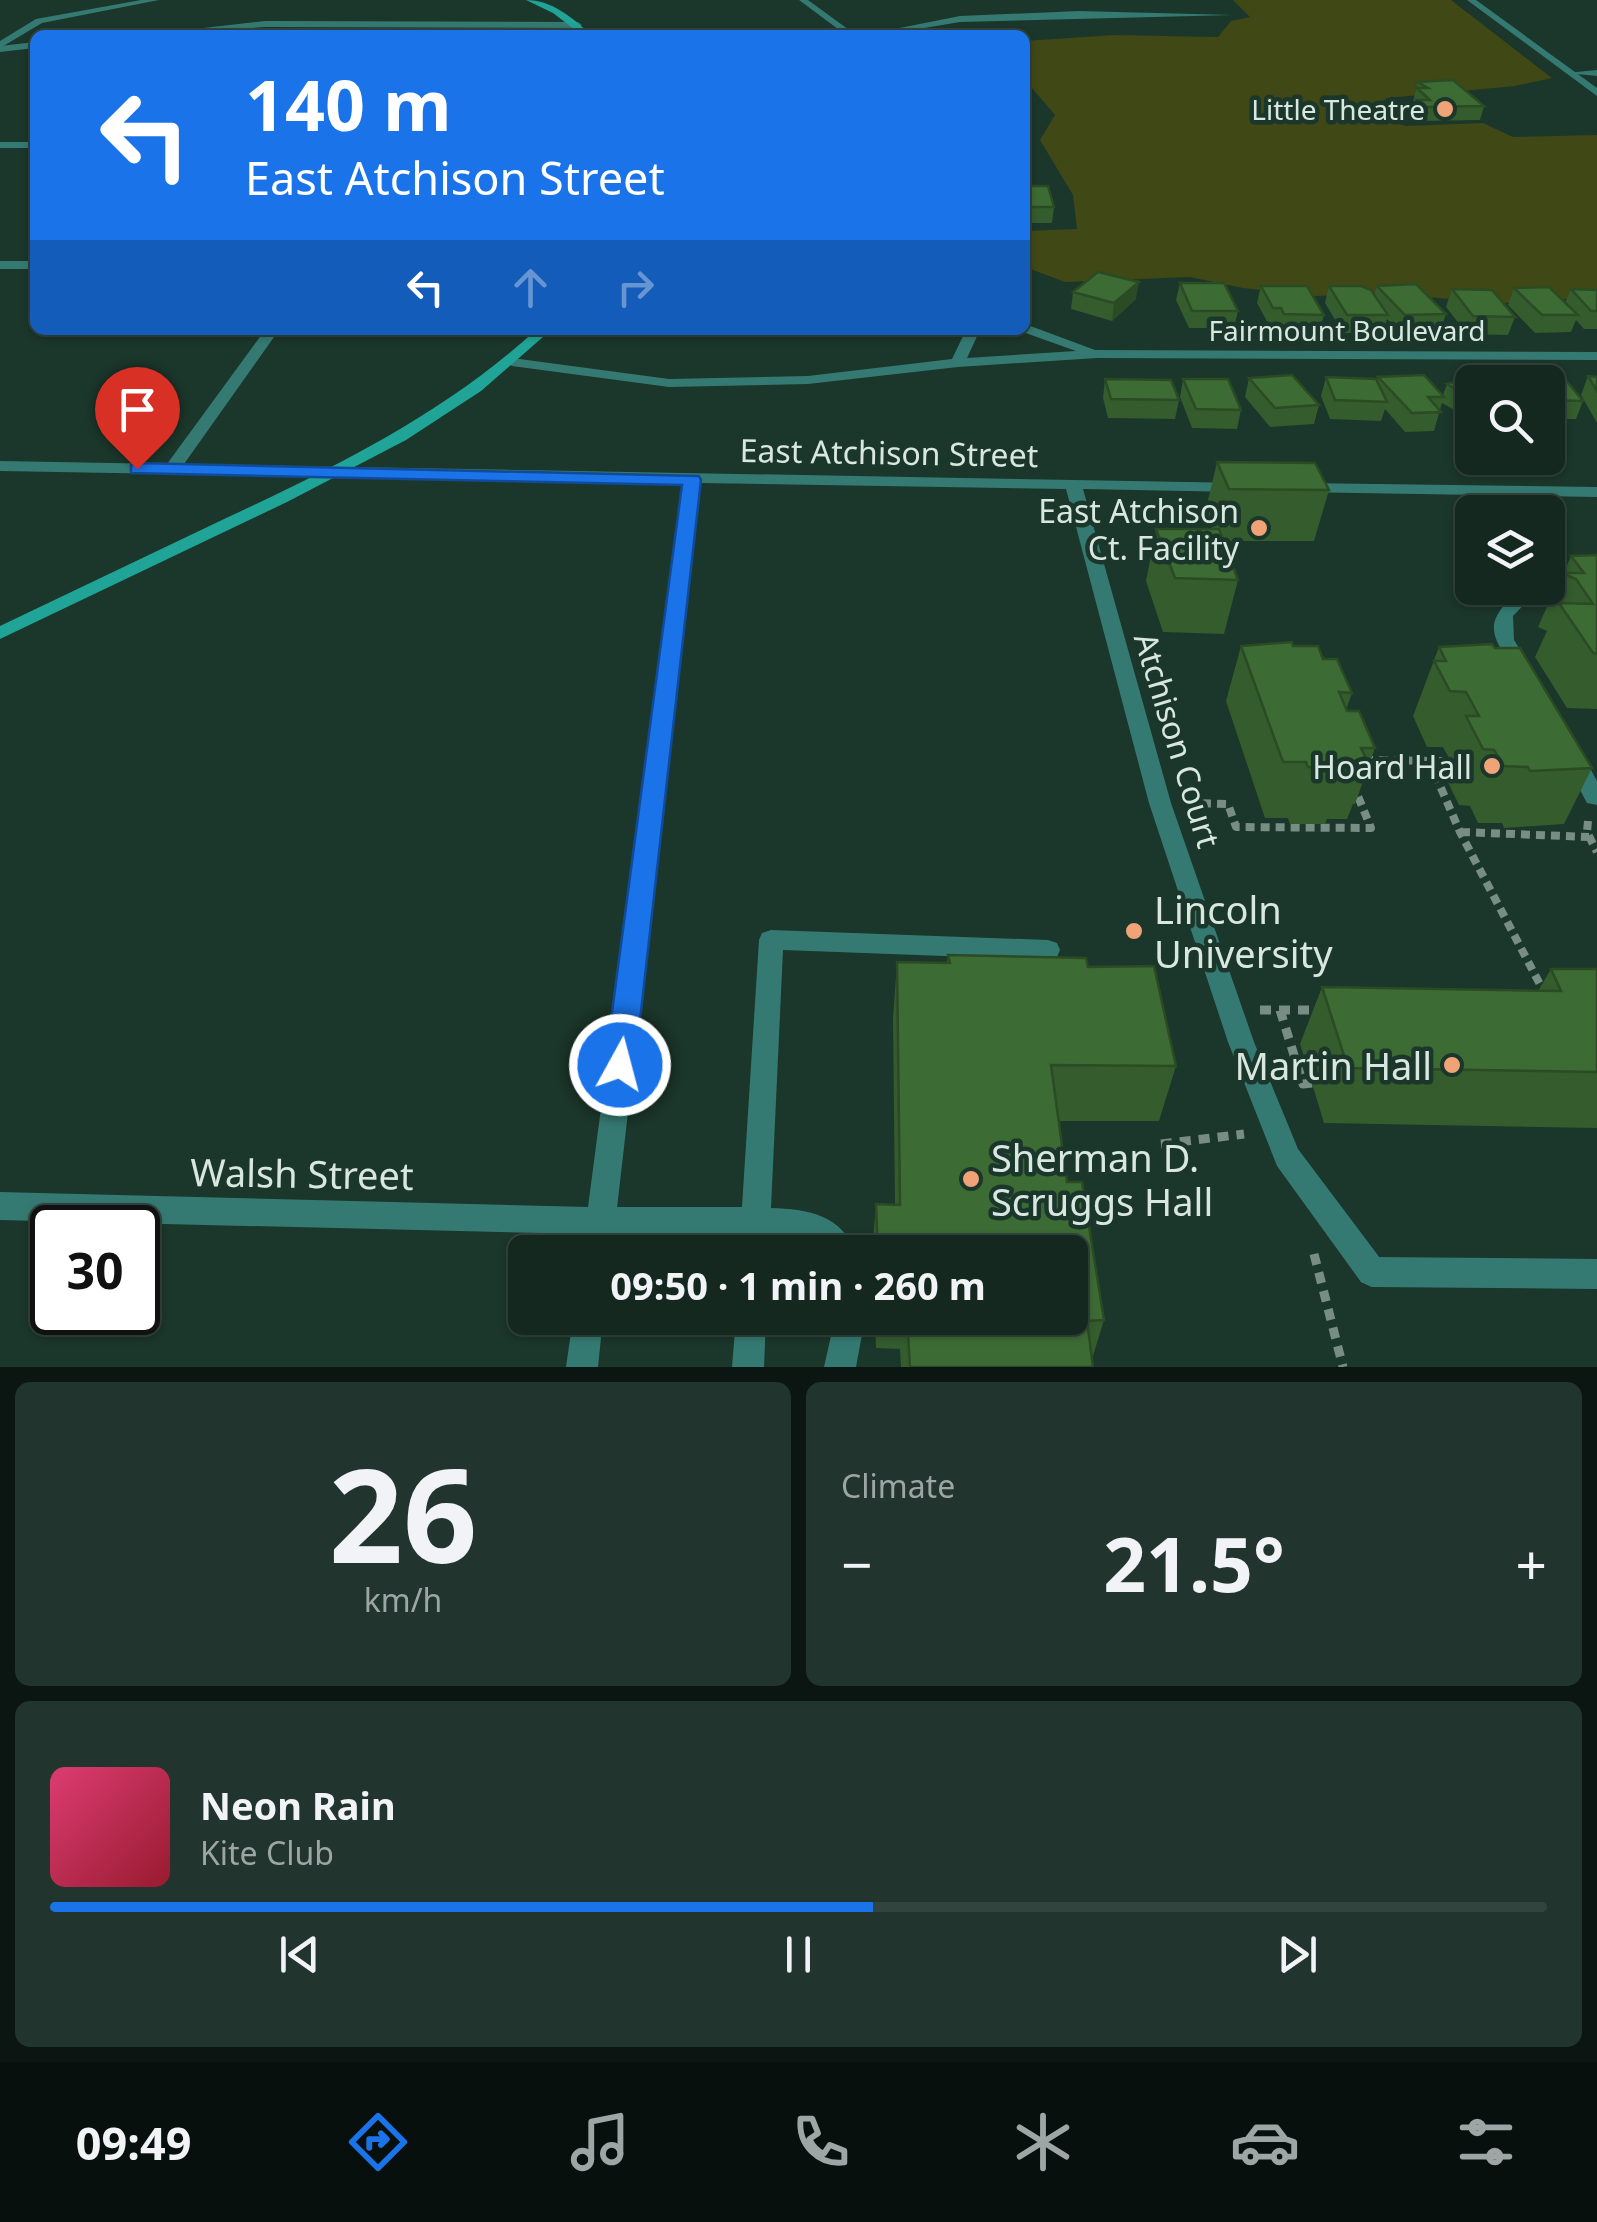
<!DOCTYPE html>
<html lang="en">
<head>
<meta charset="utf-8">
<style>
	body { margin:0; font-family:"Noto Sans",sans-serif; background:#21342d; color:#f1f3f6; height:100vh; display:flex; flex-direction:column; font-size:38px; white-space:nowrap }
	* { box-sizing:border-box; margin:0 }
	p { font-size:32px; color:#9da6a5 }
	.icon { flex:none; width:55px; height:55px; fill:none; stroke:currentColor; stroke-width:2; stroke-linecap:round; stroke-linejoin:round }
	.map { position:relative; height:1367px; overflow:hidden }
	.details { display:flex; flex-direction:column; gap:15px; padding:15px; background:#0b1612; flex:1 }
	.details>* { flex:none }
	.hud { position:absolute; left:30px; top:30px; width:1000px; height:305px; border-radius:15px; box-shadow:0 2px 8px #0004,0 0 0 2px #33443e; background:#1a73e8; color:#fff; overflow:hidden }
	.buttons { position:absolute; left:1455px; top:365px; display:grid; gap:20px }
	.buttons a { display:grid; place-items:center; width:110px; height:110px; border-radius:15px; background:#142820; box-shadow:0 2px 8px #0004,0 0 0 2px #33443e; font-size:50px }
	.speed { position:absolute; left:30px; top:1205px; display:flex; gap:20px; font-size:50px; font-weight:700; text-align:center }
	.speed>* { display:grid; place-content:center; width:130px; height:130px; border-radius:50%; background:#142820; box-shadow:0 2px 8px #0004,0 0 0 2px #33443e; line-height:1 }
	.speed .limit { border:5px solid #111; border-radius:15px; background:#fff; color:#111 }
	.pin { position:absolute; display:grid; place-items:center; width:85px; height:85px; color:#fff; margin:-102px -42px; border-radius:50% 50% 50% 0; rotate:-45deg; box-shadow:0 0 10px #0007 }
	.pin .icon { rotate:45deg }
	.me { position:absolute; width:110px; margin:-55px; rotate:7deg; stroke-linejoin:round; filter:drop-shadow(0 0 8px #0008) }
	.turn { display:flex; align-items:center; gap:35px; height:210px; padding:0 50px; font-size:45px }
	.turn .icon { width:130px; height:130px; stroke-width:2.5 }
	.turn b { display:block; font-size:70px; line-height:85px }
	.lanes { display:flex; align-items:center; height:95px; padding:0 50px; background:#0003; justify-content:center; gap:50px; direction:ltr }
	.lanes .off { opacity:.35 }
	.big { font-size:75px; font-weight:700; line-height:1.1 }
	.details .widget { flex:1; display:flex; flex-direction:column; justify-content:center; gap:15px; min-width:0; padding:0 35px; border-radius:15px; background:#21342d }
	.details .dial { align-items:center; gap:0 }
	.dial b { font-size:130px; line-height:1 }
	.song { display:flex; align-items:center; gap:30px }
	.cover { width:120px; height:120px; border-radius:15px; background:linear-gradient(135deg,hsl(340 70% 55%),hsl(350 70% 35%)) }
	.played { height:10px; border-radius:5px; background:linear-gradient(90deg,#1a73e8 55%,#33443e 55%) }
	.keys { display:flex; justify-content:space-around; direction:ltr }
	.heat { display:flex; justify-content:space-between; align-items:center; font-size:55px; direction:ltr }
	.details .tiles { flex:1; display:grid; gap:15px; grid-template-columns:1fr 1fr }
	.widget:last-child { grid-column:span 2 }
	.trip { position:absolute; left:508px; top:1235px; width:580px; height:100px; border-radius:15px; background:#142820; box-shadow:0 2px 8px #0004,0 0 0 2px #33443e; font-weight:700; line-height:100px; text-align:center }
	.menu { display:flex; height:160px; justify-content:space-around; align-items:center; background:#08100d; color:#9da6a5 }
	.menu .icon { width:70px; height:70px }
	.menu .on { color:#1a73e8 }
	.menu b { font-size:45px; color:#f1f3f6 }
	.map>svg:first-child { display:block }
	.green { fill:#404815 }
	.lines { fill:none; stroke-linecap:round; stroke-linejoin:round }
	.path-far1 { stroke:#788d83; stroke-width:8; stroke-dasharray:9 6; stroke-linecap:butt }
	.path { stroke:#788d83; stroke-width:9; stroke-dasharray:11 8; stroke-linecap:butt }
	.service { fill:#357a72; fill-rule:evenodd }
	.minor { fill:#357a72; fill-rule:evenodd }
	.secondary { fill:#21a498; fill-rule:evenodd }
	.wall { fill:#345c2d }
	.shaded-wall { fill:#2b4b24 }
	.building { fill:#3d6b34; stroke:#2b4b24; stroke-width:2.5 }
	.route { fill:#1a73e8; stroke:#114b97; stroke-width:2.5 }
	.poi-dot { fill:#efa377; stroke:#1b362a; stroke-width:4 }
	.labels { text-anchor:middle; dominant-baseline:central; stroke-width:9; stroke-linejoin:round; paint-order:stroke }
	.far-poi-label { font-size:28px; fill:#d8e7df; stroke:#1b362a; text-anchor:end }
	.far-street-label { font-size:28px; fill:#d8e7df; stroke:#1b362a }
	.street-label { font-size:32px; fill:#d8e7df; stroke:#1b362a }
	.poi-label { font-size:32px; fill:#d8e7df; stroke:#1b362a; text-anchor:end }
	.near-poi-label { font-size:38px; fill:#d8e7df; stroke:#1b362a; text-anchor:start }
	.near-street-label { font-size:38px; fill:#d8e7df; stroke:#1b362a }
</style>
</head>
<body>
<div class="map">
<svg width="1597" height="1367" viewBox="0 0 1597 1367">
	<rect width="100%" height="100%" fill="#1b362a"/>
	<path class="green" d="M 1233,0 L 1451,0 L 1552,78 L 1515,86 L 1387,98 L 1368,112 L 1406,126 L 1483,123 L 1513,137 L 1597,135 L 1597,306 L 1581,298 L 1505,303 L 1386,294 L 1314,296 L 1243,288 L 1190,277 L 1065,282 L 1025,267 L 1025,231 L 1077,229 L 1073,195 L 1040,140 L 1055,115 L 1025,80 L 1025,41 L 1114,35 L 1218,37 L 1231,21 L 1250,17 Z"/>
	<g class="lines">
		<path class="path-far1" d="M 1364,760 L 1448,761
			M 1429,760 L 1460,832 L 1543,990
			M 1187,803 L 1228,804 L 1236,827 L 1371,828 L 1355,789
			M 1588,821 L 1587,832 L 1597,852
			M 1461,832 L 1589,837"/>
		<path class="path" d="M 1260,1010 L 1317,1010
			M 1280,1010 L 1303,1084 L 1312,1083
			M 1161,1144 L 1244,1134
			M 1314,1254 L 1343,1367"/>
		<path class="service" d="M 141,0 L 159,0 L 42,23 L 0,48 L 0,41 L 36,19 Z
			M 1597,70 L 1597,76 L 1566,73 Z
			M 771,930 L 1048,940 L 1057,943 L 1060,950 L 1057,957 L 1048,960 L 783,950 L 771,1208 C 808,1209 841,1215 856,1252 L 825,1252 C 810,1235 792,1236 770,1236 L 769,1252 L 739,1252 L 740,1235 L 601,1235 L 591,1231 L 586,1221 L 591,1211 L 601,1207 L 742,1207 L 759,940 L 762,933 Z
			M 1372,1257 L 1597,1259 L 1597,1289 L 1372,1287 L 1361,1282 L 1357,1272 L 1361,1262 Z
			M 736,1318 L 766,1318 L 764,1367 L 732,1367 Z
			M 835,1318 L 865,1318 L 856,1367 L 824,1367 Z"/>
		<path class="minor" d="M 799,0 L 808,0 L 856,35 L 846,35 Z
			M 1467,0 L 1476,0 L 1597,88 L 1597,96 Z
			M 1079,11 L 1233,15 L 960,22 L 883,35 L 864,35 L 960,16 Z
			M 266,21 L 578,22 L 582,25 L 578,28 L 266,27 L 141,35 Z
			M 35,42 L 35,48 L 0,52 L 0,46 Z
			M 0,142 L 35,142 L 35,148 L 0,148 Z
			M 0,261 L 35,261 L 35,269 L 0,269 Z
			M 1025,324 L 1095,350 L 1597,352 L 1597,360 L 1097,358 L 958,367 L 808,384 L 669,387 L 512,366 L 505,362 L 512,358 L 669,379 L 808,376 L 952,359 L 966,330 L 980,330 L 967,358 L 1076,351 L 1020,331 L 1025,330 Z
			M 265,330 L 279,330 L 184,464 L 1244,483 L 1244,491 L 1238,492 L 1083,489 L 1171,803 L 1254,1042 L 1298,1149 L 1383,1262 L 1387,1272 L 1383,1282 L 1372,1287 L 1361,1282 L 1277,1166 L 1228,1042 L 1149,803 L 1066,489 L 700,483 L 612,1252 L 582,1252 L 584,1234 L 0,1220 L 0,1192 L 588,1207 L 683,483 L 0,471 L 0,461 L 167,464 Z
			M 1302,483 L 1597,487 L 1597,497 L 1296,492 L 1296,484 Z
			M 1597,582 L 1597,592 L 1534,594 L 1513,616 L 1514,640 L 1532,668 L 1522,674 L 1515,672 C 1488,630 1484,624 1520,588 Z
			M 1574,751 L 1582,753 L 1597,781 L 1597,805 L 1587,803 L 1563,758 Z
			M 573,1318 L 603,1318 L 598,1367 L 566,1367 Z"/>
		<path class="secondary" d="M 526,0 C 552,0 573,18 591,35 L 582,35 L 553,13 Z
			M 536,330 L 551,330 L 481,391 L 406,440 L 287,502 L 0,639 L 0,626 C 74,591 148,555 222,520 C 334,468 444,414 536,330 Z"/>
	</g>
	<path class="wall" d="M 1418,82 L 1484,106 L 1480,120 L 1420,121 L 1413,114 L 1415,105 L 1413,102 Z
		M 1025,186 L 1054,207 L 1052,223 L 1025,223 Z
		M 1180,283 L 1238,311 L 1234,328 L 1189,328 L 1176,300 Z
		M 1261,286 L 1324,315 L 1319,332 L 1280,332 L 1276,326 L 1269,325 L 1257,303 Z
		M 1329,286 L 1374,295 L 1377,286 L 1446,314 L 1440,331 L 1400,333 L 1387,319 L 1383,333 L 1343,333 L 1325,303 Z
		M 1514,288 L 1565,303 L 1571,289 L 1597,290 L 1597,329 L 1584,329 L 1576,320 L 1571,332 L 1535,333 L 1508,305 Z
		M 1452,289 L 1515,317 L 1508,335 L 1467,334 L 1446,307 Z
		M 1073,292 L 1136,299 L 1112,321 L 1071,309 Z
		M 1518,373 L 1561,374 L 1583,401 L 1576,419 L 1548,419 L 1548,382 L 1514,382 Z
		M 1588,376 L 1597,377 L 1597,423 L 1581,395 Z
		M 1326,377 L 1377,381 L 1378,377 L 1443,395 L 1447,384 L 1459,381 L 1460,378 L 1472,382 L 1472,420 L 1442,403 L 1434,431 L 1405,432 L 1385,409 L 1381,421 L 1330,419 L 1321,396 Z
		M 1249,378 L 1319,405 L 1314,424 L 1270,427 L 1245,397 Z
		M 1105,379 L 1179,400 L 1175,419 L 1108,418 L 1103,398 Z
		M 1183,379 L 1241,410 L 1237,429 L 1192,428 L 1180,397 Z
		M 1217,462 L 1329,490 L 1314,541 L 1223,541 L 1238,580 L 1224,634 L 1163,632 L 1146,581 L 1156,529 L 1212,529 L 1205,513 Z
		M 1597,555 L 1597,709 L 1567,708 L 1535,657 L 1547,631 L 1538,627 L 1562,573 L 1564,573 L 1571,556 Z
		M 1241,646 L 1293,646 L 1352,693 L 1346,710 L 1375,748 L 1355,804 L 1353,804 L 1347,819 L 1327,819 L 1325,824 L 1290,824 L 1288,818 L 1265,818 L 1226,701 Z
		M 1439,647 L 1495,648 L 1592,768 L 1564,824 L 1504,828 L 1502,823 L 1478,823 L 1470,806 L 1459,805 L 1443,772 L 1449,758 L 1443,747 L 1427,747 L 1413,716 Z
		M 948,955 L 1088,967 L 1176,1066 L 1159,1121 L 1059,1121 L 1067,1182 L 1104,1320 L 1092,1359 L 1093,1367 L 901,1367 L 900,1349 L 876,1348 L 875,1318 L 1070,1318 L 1070,1252 L 872,1252 L 876,1204 L 895,1205 L 893,1019 L 897,962 L 947,963 Z
		M 1551,969 L 1597,969 L 1597,1128 L 1324,1123 L 1300,1044 L 1322,987 L 1538,991 Z"/>
	<path class="shaded-wall" d="M 1139,282 L 1136,299 L 1112,321 L 1114,303 Z"/>
	<path class="building" d="M 1453,80 L 1484,106 L 1424,107 L 1417,100 L 1430,100 L 1417,88 L 1428,88 L 1418,82 Z
		M 1025,186 L 1048,186 L 1054,207 L 1025,207 Z
		M 1098,272 L 1139,282 L 1114,303 L 1073,292 Z
		M 1180,283 L 1224,283 L 1238,311 L 1192,311 Z
		M 1416,284 L 1446,314 L 1405,315 L 1377,286 Z
		M 1261,286 L 1307,286 L 1324,315 L 1284,314 L 1281,308 L 1273,308 Z
		M 1329,286 L 1361,286 L 1371,290 L 1388,315 L 1347,315 Z
		M 1549,287 L 1578,315 L 1542,315 L 1514,288 Z
		M 1452,289 L 1492,290 L 1515,317 L 1473,316 Z
		M 1571,289 L 1597,290 L 1597,311 L 1591,311 Z
		M 1486,372 L 1503,382 L 1472,382 L 1472,398 L 1447,384 L 1464,380 L 1460,378 Z
		M 1518,373 L 1561,374 L 1583,401 L 1548,400 L 1548,382 L 1526,382 Z
		M 1292,375 L 1319,405 L 1275,408 L 1249,378 Z
		M 1424,375 L 1444,397 L 1428,397 L 1441,412 L 1412,413 L 1378,377 Z
		M 1588,376 L 1597,377 L 1597,391 Z
		M 1326,377 L 1376,379 L 1387,402 L 1335,400 Z
		M 1105,379 L 1171,380 L 1179,400 L 1111,399 Z
		M 1183,379 L 1228,379 L 1241,410 L 1196,409 Z
		M 1217,462 L 1315,463 L 1329,490 L 1229,489 Z
		M 1156,529 L 1219,529 L 1238,580 L 1175,578 Z
		M 1597,555 L 1597,654 L 1593,653 L 1559,603 L 1593,604 L 1576,579 L 1562,573 L 1584,573 L 1571,556 Z
		M 1292,642 L 1293,646 L 1318,646 L 1323,659 L 1337,659 L 1352,693 L 1339,692 L 1347,711 L 1359,711 L 1375,748 L 1361,748 L 1368,763 L 1343,763 L 1345,768 L 1308,767 L 1306,762 L 1283,762 L 1241,646 Z
		M 1492,644 L 1495,648 L 1520,648 L 1592,768 L 1530,771 L 1528,767 L 1504,766 L 1494,750 L 1483,749 L 1466,716 L 1479,716 L 1466,692 L 1450,691 L 1434,661 L 1446,661 L 1439,647 Z
		M 948,955 L 1086,958 L 1088,967 L 1154,966 L 1176,1066 L 1051,1065 L 1067,1182 L 1082,1182 L 1104,1320 L 1087,1321 L 1093,1367 L 910,1367 L 907,1318 L 1070,1318 L 1070,1252 L 878,1252 L 876,1204 L 900,1205 L 897,962 L 950,963 Z
		M 1551,969 L 1597,969 L 1597,1072 L 1348,1068 L 1322,987 L 1561,991 Z"/>
	<path class="route" d="M 137,463 L 699,476 L 701,480 L 635,1065 L 631,1074 L 620,1078 L 610,1074 L 605,1065 L 682,485 L 131,473 L 131,465 Z"/>
	<g class="poi-dot">
		<circle cx="1445" cy="109" r="10"/>
		<circle cx="1259" cy="528" r="10"/>
		<circle cx="1492" cy="766" r="10"/>
		<circle cx="1134" cy="931" r="10"/>
		<circle cx="1452" cy="1065" r="10"/>
		<circle cx="971" cy="1179" r="10"/>
	</g>
	<g class="labels">
		<g class="far-poi-label">
			<text x="1425" y="109">Little Theatre</text>
		</g>
		<g class="far-street-label">
			<text x="1347" y="330">Fairmount Boulevard</text>
		</g>
		<g class="street-label">
			<text transform="translate(889 452) rotate(1)">East Atchison Street</text>
			<text transform="translate(1178 740) rotate(73)">Atchison Court</text>
		</g>
		<g class="poi-label">
			<text x="1239" y="510">East Atchison<tspan x="1239" dy="37">Ct. Facility</tspan></text>
			<text x="1472" y="766">Hoard Hall</text>
		</g>
		<g class="near-poi-label">
			<text x="1154" y="909">Lincoln<tspan x="1154" dy="44">University</tspan></text>
			<text x="1432" y="1065" text-anchor="end">Martin Hall</text>
			<text x="991" y="1157">Sherman D.<tspan x="991" dy="44">Scruggs Hall</tspan></text>
		</g>
		<g class="near-street-label">
			<text transform="translate(302 1173) rotate(1)">Walsh Street</text>
		</g>
	</g>
</svg>
<div class="buttons">
<a><svg class="icon" aria-label="search" viewBox="0 0 24 24"><circle cx="10" cy="10" r="6"/><path d="M15 15l6 6"/></svg></a>
<a><svg class="icon" aria-label="layers" viewBox="0 0 24 24"><path d="M12 4l9 5-9 5-9-5zM3 14l9 5 9-5"/></svg></a>
</div>
<div class="speed"><div class="limit">30</div></div>
<div class="pin" style="left:137px;top:469px;background:#d93025"><svg class="icon" aria-label="arrive" viewBox="0 0 24 24"><path d="M6 21V4h12l-3 4 3 4H6"/></svg></div>
<svg class="me" style="left:620px;top:1065px" viewBox="-20 -20 40 40"><circle r="17" fill="#1a73e8" stroke="#fff" stroke-width="3"/><path d="M0-11L8 9 0 5-8 9z" fill="#fff"/></svg>
<div class="trip">09:50 · 1 min · 260 m</div>
<div class="hud">
<div class="turn"><svg class="icon" aria-label="left" viewBox="0 0 24 24"><path d="M17 20v-9H6M10 6l-5 5 5 5"/></svg><div><b>140 m</b>East Atchison Street</div></div>
<div class="lanes"><svg class="icon" aria-label="left" viewBox="0 0 24 24"><path d="M17 20v-9H6M10 6l-5 5 5 5"/></svg><svg class="icon off" aria-label="ahead" viewBox="0 0 24 24"><path d="M12 20V5M6 11l6-6 6 6"/></svg><svg class="icon off" aria-label="right" viewBox="0 0 24 24"><path d="M7 20v-9h11M14 6l5 5-5 5"/></svg></div>
</div>
</div>
<section class="details">
<div class="tiles">
<div class="widget dial"><b>26</b><p>km/h</p></div>
<div class="widget"><p>Climate</p>
<div class="heat"><a>−</a><b class="big">21.5°</b><a>+</a></div>
</div>
<div class="widget">
<div class="song"><i class="cover"></i><div><b>Neon Rain</b><p>Kite Club</p></div></div>
<div class="played"></div>
<div class="keys"><svg class="icon" aria-label="previous" viewBox="0 0 24 24"><path d="M18 5L8 12l10 7zM5 5v14"/></svg><svg class="icon" aria-label="pause" viewBox="0 0 24 24"><path d="M8 5v14M16 5v14"/></svg><svg class="icon" aria-label="next" viewBox="0 0 24 24"><path d="M6 5l10 7-10 7zM19 5v14"/></svg></div>
</div>
</div>
</section>
<nav class="menu">
<b>09:49</b>
<svg class="icon on" aria-label="directions" viewBox="0 0 24 24"><path d="M12 3l9 9-9 9-9-9zM9 14v-3h6M13 9l2 2-2 2"/></svg>
<svg class="icon" aria-label="music" viewBox="0 0 24 24"><path d="M9 18V5l10-2v13"/><circle cx="6" cy="18" r="3"/><circle cx="16" cy="16" r="3"/></svg>
<svg class="icon" aria-label="phone" viewBox="0 0 24 24"><path d="M5 4h4l2 5-3 2q2 4 5 5l2-3 5 2v4C11 20 4 13 5 4z"/></svg>
<svg class="icon" aria-label="climate" viewBox="0 0 24 24"><path d="M12 3v18M4 7l16 10M4 17L20 7"/></svg>
<svg class="icon" aria-label="car" viewBox="0 0 24 24"><path d="M5 17H2v-5l4-1 3-4h7l3 4 3 1v5h-3M9 17h6M6 11h13"/><circle cx="7" cy="17" r="2"/><circle cx="17" cy="17" r="2"/></svg>
<svg class="icon" aria-label="filters" viewBox="0 0 24 24"><path d="M4 7h16M4 17h16"/><circle cx="9" cy="7" r="2"/><circle cx="15" cy="17" r="2"/></svg>
</nav>
</body>
</html>
